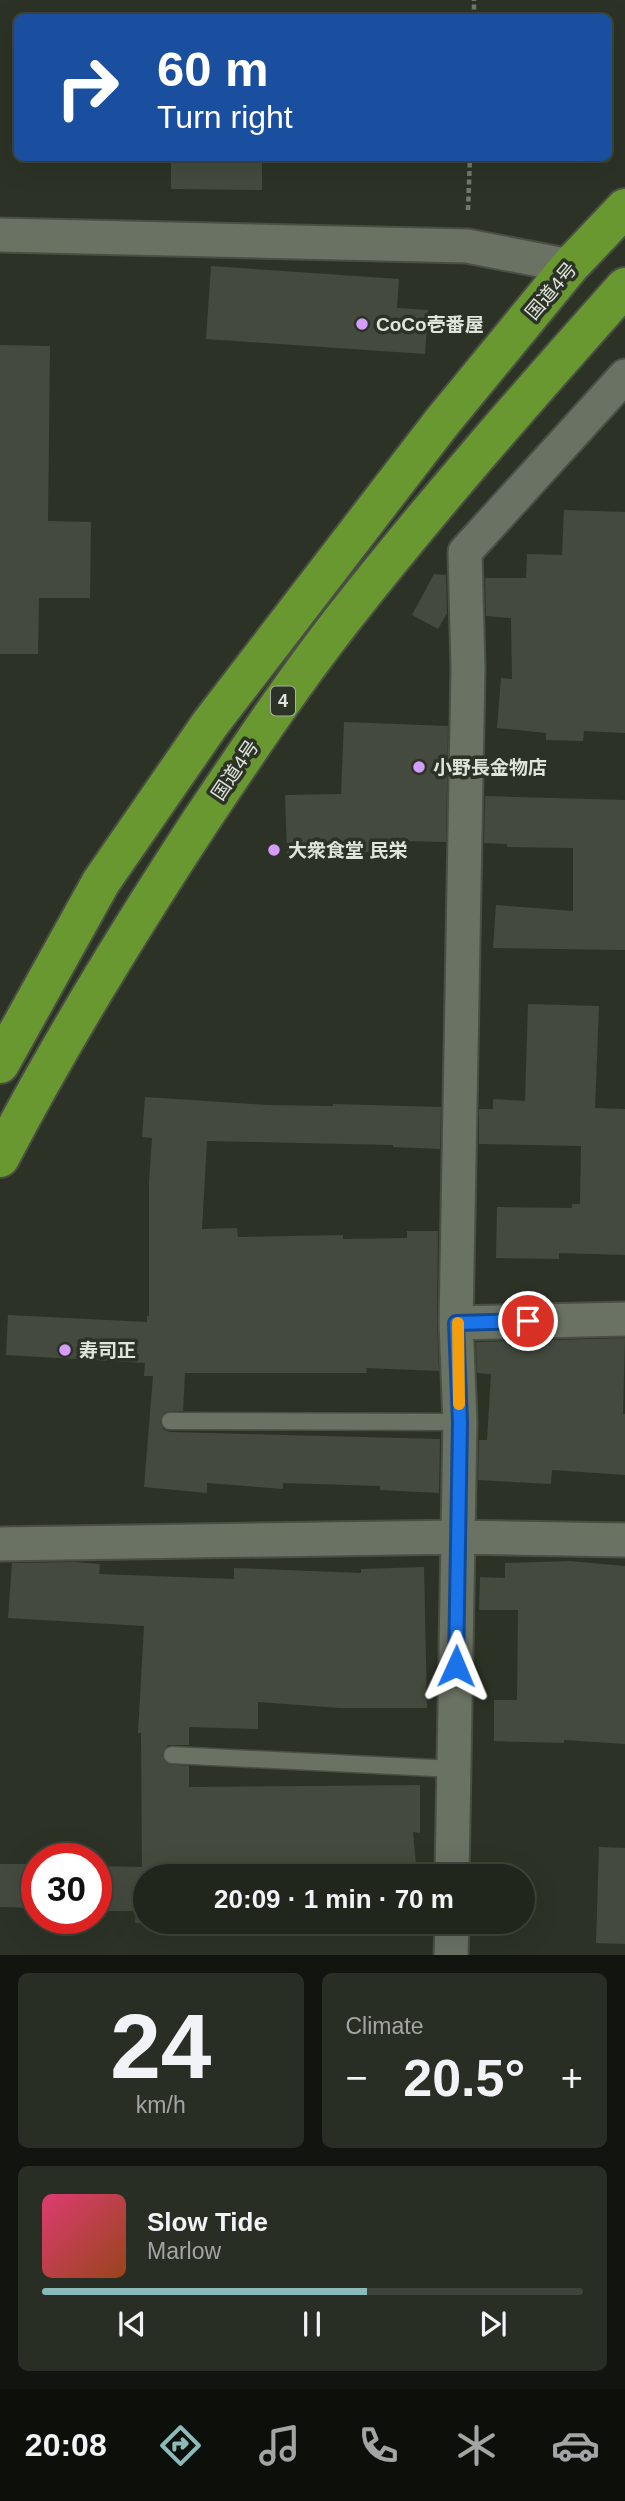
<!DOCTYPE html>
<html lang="en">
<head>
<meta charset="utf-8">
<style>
	body { margin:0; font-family:Helvetica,"Noto Sans JP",sans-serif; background:#292e25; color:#f1f3f6; height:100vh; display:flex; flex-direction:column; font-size:26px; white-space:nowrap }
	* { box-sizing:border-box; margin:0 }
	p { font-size:23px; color:#a2a5a3 }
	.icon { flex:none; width:38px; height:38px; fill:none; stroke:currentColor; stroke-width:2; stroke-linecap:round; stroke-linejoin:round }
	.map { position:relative; height:1955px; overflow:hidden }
	.sheet { display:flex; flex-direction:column; gap:18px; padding:18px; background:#12150f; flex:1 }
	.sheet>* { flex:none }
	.hud { position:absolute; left:14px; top:14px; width:598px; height:147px; border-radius:10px; box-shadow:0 7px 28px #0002,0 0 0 2px #3e433b; background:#1a4fa0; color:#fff; overflow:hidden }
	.speed { position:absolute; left:21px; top:1843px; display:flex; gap:14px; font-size:35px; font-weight:700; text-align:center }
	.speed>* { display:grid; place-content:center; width:91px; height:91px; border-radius:50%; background:#21261c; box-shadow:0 7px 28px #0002,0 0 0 2px #3e433b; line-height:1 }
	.speed .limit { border:10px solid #d22; background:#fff; color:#111 }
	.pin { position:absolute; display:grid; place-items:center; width:60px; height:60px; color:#fff; margin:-30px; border:4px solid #fff; border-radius:50%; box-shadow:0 2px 7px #0007 }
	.me { position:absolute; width:77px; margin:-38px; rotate:1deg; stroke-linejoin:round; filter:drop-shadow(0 0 5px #0008) }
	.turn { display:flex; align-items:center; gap:24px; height:147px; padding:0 28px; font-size:32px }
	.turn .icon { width:91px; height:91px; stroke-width:2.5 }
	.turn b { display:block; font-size:49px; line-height:60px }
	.big { font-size:52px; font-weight:700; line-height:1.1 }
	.sheet .widget { flex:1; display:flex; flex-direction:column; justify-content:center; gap:10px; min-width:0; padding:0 24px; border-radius:10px; background:#292e25 }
	.sheet .dial { align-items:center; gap:0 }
	.dial b { font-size:91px; line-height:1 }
	.song { display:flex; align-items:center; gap:21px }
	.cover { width:84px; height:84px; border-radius:10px; background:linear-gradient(135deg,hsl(340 70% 55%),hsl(20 70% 35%)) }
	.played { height:7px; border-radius:4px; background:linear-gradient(90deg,#8bbbb9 60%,#3e433b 60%) }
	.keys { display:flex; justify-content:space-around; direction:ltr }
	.heat { display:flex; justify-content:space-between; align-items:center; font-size:38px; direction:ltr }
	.sheet .tiles { flex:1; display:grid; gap:18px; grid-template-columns:1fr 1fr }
	.widget:last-child { grid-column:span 2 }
	.trip { position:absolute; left:133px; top:1864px; width:402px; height:70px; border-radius:35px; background:#21261c; box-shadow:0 7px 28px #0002,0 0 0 2px #3e433b; font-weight:700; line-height:70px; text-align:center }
	.dock { display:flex; height:112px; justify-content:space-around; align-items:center; background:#0d0f0b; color:#a2a5a3 }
	.dock .icon { width:49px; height:49px }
	.dock .on { color:#8bbbb9 }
	.dock b { font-size:32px; color:#f1f3f6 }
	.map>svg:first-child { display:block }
	.building { fill:#444b3e }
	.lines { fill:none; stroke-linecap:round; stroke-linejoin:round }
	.lane-casing { stroke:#494f44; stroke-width:19 }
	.street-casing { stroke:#494f44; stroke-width:37 }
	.highway-casing { stroke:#494f44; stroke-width:42 }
	.path { stroke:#72786d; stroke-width:4.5; stroke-dasharray:5 3.5; stroke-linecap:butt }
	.lane { stroke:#6a7264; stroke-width:16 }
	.street { stroke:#6a7264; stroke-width:33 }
	.highway { stroke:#699830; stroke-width:38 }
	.route-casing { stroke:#114b97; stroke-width:18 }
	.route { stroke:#1a73e8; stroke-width:12 }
	.slow { stroke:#f59e0b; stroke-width:12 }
	.poi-dot { fill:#d49cfb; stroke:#2c3326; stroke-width:2.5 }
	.labels { text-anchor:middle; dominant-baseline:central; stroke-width:7; stroke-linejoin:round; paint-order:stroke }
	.shield { fill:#2c3326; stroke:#aab0a5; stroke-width:2 }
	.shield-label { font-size:18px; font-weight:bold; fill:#e0e5dc }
	.street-label { font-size:19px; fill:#e0e5dc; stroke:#2c3326 }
	.poi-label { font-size:19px; font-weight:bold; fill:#e0e5dc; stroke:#2c3326; text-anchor:start }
</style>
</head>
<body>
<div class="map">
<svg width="625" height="1955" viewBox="0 0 625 1955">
	<rect width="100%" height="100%" fill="#2c3326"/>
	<path class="building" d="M 171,158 L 262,158 L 262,190 L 171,189 Z
		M 211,266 L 399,279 L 397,308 L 428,310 L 425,354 L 206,339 Z
		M 0,345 L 50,346 L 48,521 L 91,522 L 90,598 L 39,598 L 38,654 L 0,654 Z
		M 564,510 L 625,512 L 625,733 L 584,731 L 583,741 L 546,740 L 546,733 L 497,728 L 501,678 L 512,679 L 511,618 L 486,616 L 485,578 L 526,578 L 527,554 L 562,555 Z
		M 434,574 L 446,575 L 447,613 L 438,629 L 412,615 Z
		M 344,722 L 448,726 L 446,842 L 400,841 L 400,851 L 287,854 L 285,795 L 341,794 Z
		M 485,796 L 625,800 L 625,950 L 493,948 L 496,905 L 573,911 L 573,848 L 507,847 L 507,844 L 484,843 Z
		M 528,1004 L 599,1006 L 595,1108 L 625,1109 L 625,1255 L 559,1253 L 559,1259 L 496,1258 L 497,1207 L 572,1208 L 572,1204 L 580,1204 L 581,1146 L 479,1144 L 479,1109 L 493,1109 L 493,1099 L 525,1101 Z
		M 145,1097 L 267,1105 L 333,1106 L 333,1104 L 441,1107 L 440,1149 L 393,1147 L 393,1145 L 207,1141 L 202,1229 L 237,1228 L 238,1237 L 343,1235 L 343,1239 L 407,1238 L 407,1231 L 438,1231 L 437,1323 L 439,1371 L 366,1368 L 367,1373 L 185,1373 L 183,1411 L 165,1412 L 160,1422 L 164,1430 L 170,1432 L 440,1439 L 439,1493 L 380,1490 L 380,1486 L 283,1483 L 283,1489 L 207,1483 L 207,1493 L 144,1487 L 153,1376 L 144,1376 L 145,1363 L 6,1355 L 8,1315 L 147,1322 L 147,1316 L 149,1316 L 149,1182 L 152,1138 L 142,1137 Z
		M 625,1338 L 623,1414 L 625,1414 L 625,1475 L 552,1470 L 551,1484 L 478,1480 L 479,1440 L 487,1440 L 491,1374 L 477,1373 L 476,1342 Z
		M 569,1561 L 625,1566 L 625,1744 L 564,1740 L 564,1743 L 494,1741 L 494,1700 L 517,1700 L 518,1610 L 479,1610 L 480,1577 L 505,1578 L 505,1563 Z
		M 75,1562 L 100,1564 L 99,1574 L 234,1579 L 234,1568 L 361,1573 L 361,1569 L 424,1567 L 427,1708 L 340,1708 L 258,1702 L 258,1729 L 189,1727 L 189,1745 L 168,1745 L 162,1755 L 167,1764 L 189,1766 L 189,1787 L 420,1785 L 420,1833 L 413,1832 L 417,1876 L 145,1876 L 145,1922 L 311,1922 L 311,1925 L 135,1923 L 136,1911 L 96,1911 L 96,1866 L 142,1867 L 141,1733 L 138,1733 L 144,1626 L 8,1618 L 12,1563 Z
		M 599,1847 L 625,1848 L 625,1944 L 596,1943 Z
		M 0,1864 L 37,1864 L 36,1908 L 0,1907 Z"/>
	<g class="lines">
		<defs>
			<path id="lane" d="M 170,1421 L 460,1422
				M 172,1755 L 454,1769"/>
			<path id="street" d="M 0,235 L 467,246 L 570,266
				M 456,1323 L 625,1319
				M 0,1544 L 459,1537 L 625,1540
				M 452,1876 L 460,1422 L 456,1323 L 468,669 L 465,552 L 625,376
				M 451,1955 L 452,1922"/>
			<path id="highway" d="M 0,1064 L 101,882 L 210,724 L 442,422 L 570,266 L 625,208
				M 0,1158 C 61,1041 130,929 202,819 C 247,752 292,684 342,620 C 432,505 528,396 625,287"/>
		</defs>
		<use href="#lane" class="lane-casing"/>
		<use href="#street" class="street-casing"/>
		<use href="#highway" class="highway-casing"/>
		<path class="path" d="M 474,18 L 474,0
			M 468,210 L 470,158"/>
		<use href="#lane" class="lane"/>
		<use href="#street" class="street"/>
		<use href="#highway" class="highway"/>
	</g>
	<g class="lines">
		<defs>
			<path id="route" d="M 456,1666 L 460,1422 L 456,1323 L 528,1321"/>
		</defs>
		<use href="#route" class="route-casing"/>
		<use href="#route" class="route"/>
		<path class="slow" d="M 458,1323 L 459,1404"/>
	</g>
	<g class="poi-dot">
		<circle cx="362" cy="324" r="7"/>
		<circle cx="419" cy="767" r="7"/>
		<circle cx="274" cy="850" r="7"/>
		<circle cx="65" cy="1350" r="7"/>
	</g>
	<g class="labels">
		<rect class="shield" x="271" y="686.5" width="24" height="29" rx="5"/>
		<g class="shield-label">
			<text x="283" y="701">4</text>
		</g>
		<g class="street-label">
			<text transform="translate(551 291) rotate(-50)">国道4号</text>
			<text transform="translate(235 770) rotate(-56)">国道4号</text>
		</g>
		<g class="poi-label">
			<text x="376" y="324">CoCo壱番屋</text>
			<text x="433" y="767">小野長金物店</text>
			<text x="288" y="850">大衆食堂 民栄</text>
			<text x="79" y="1350">寿司正</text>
		</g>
	</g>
</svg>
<div class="speed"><div class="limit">30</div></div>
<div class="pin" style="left:528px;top:1321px;background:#d93025"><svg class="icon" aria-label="arrive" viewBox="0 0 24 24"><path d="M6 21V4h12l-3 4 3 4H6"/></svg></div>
<svg class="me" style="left:456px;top:1666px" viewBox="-20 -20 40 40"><path d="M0-17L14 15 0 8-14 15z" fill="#1a73e8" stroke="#fff" stroke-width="4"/></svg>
<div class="trip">20:09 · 1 min · 70 m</div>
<div class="hud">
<div class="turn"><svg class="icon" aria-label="right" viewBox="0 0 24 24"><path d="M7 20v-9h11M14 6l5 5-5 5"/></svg><div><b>60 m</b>Turn right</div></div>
</div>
</div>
<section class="sheet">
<div class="tiles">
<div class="widget dial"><b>24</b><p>km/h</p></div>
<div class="widget"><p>Climate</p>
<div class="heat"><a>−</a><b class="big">20.5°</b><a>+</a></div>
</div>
<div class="widget">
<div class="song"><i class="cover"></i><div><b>Slow Tide</b><p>Marlow</p></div></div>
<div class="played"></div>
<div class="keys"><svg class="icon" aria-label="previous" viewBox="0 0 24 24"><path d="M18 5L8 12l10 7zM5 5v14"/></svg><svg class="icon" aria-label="pause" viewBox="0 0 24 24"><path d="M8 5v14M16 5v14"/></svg><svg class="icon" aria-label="next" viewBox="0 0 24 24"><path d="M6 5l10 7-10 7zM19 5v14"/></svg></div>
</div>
</div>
</section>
<nav class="dock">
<b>20:08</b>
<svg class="icon on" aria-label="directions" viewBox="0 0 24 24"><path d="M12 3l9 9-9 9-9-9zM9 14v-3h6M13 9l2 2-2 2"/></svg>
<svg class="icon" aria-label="music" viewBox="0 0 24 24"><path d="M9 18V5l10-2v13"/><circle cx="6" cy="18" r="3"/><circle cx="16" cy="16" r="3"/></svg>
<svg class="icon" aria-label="phone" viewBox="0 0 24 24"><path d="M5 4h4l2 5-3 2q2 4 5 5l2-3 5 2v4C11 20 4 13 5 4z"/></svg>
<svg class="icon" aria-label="climate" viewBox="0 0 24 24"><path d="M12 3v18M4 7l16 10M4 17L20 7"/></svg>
<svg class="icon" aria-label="car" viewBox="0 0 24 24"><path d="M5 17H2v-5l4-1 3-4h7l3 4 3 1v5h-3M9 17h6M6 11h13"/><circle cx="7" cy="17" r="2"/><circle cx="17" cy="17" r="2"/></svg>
</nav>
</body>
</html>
